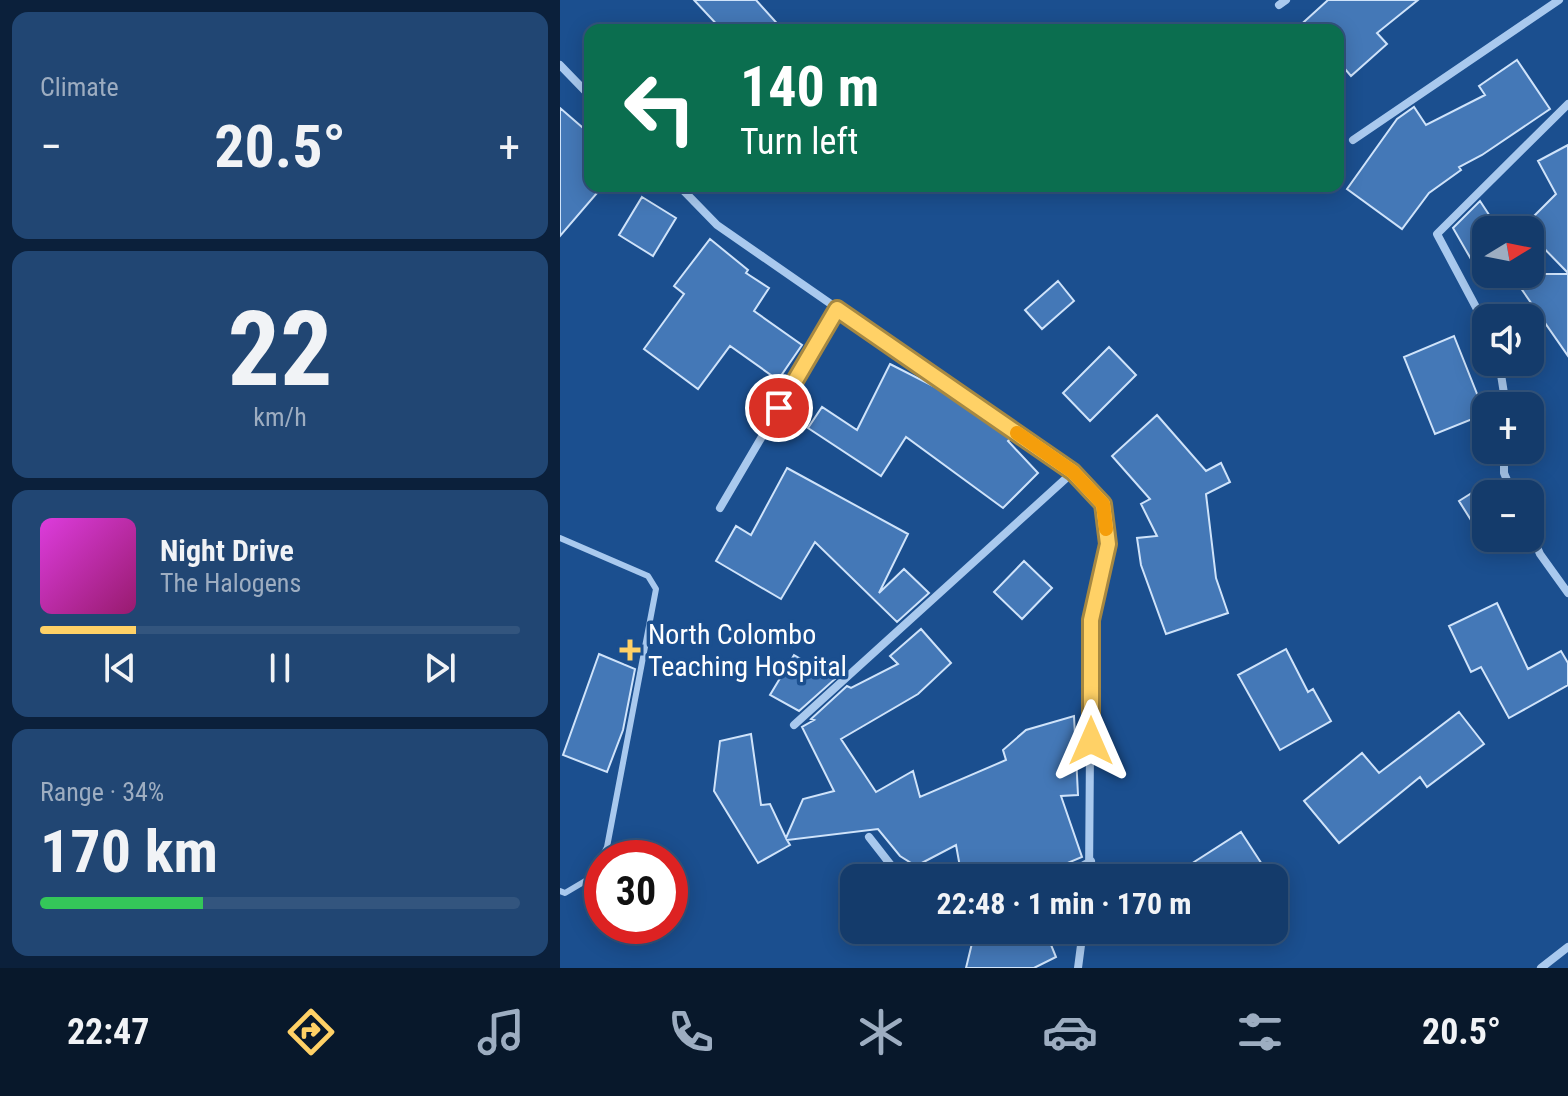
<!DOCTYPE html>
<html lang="en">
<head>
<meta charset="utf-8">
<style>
	body { margin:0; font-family:"Roboto Condensed",sans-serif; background:#214673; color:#f1f3f6; height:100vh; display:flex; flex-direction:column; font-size:30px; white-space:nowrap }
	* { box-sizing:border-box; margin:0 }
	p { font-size:26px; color:#9dadc1 }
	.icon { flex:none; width:44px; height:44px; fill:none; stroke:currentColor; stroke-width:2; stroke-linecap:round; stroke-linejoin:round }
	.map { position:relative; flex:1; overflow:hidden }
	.panel { display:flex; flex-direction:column; gap:12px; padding:12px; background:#0b203b; width:560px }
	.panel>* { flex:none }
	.banner { position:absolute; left:24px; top:24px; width:760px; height:168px; border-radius:16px; box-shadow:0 4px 20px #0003,0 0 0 2px #33557e; background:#0b6e4f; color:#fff; overflow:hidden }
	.needle { width:52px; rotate:80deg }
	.fabs { position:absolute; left:912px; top:216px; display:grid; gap:16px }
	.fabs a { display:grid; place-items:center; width:72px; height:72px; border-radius:16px; background:#143b6b; box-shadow:0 4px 20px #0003,0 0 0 2px #33557e; font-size:40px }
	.speed { position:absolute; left:24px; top:840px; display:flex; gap:16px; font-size:40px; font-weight:700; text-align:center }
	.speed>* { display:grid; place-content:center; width:104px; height:104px; border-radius:50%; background:#143b6b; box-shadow:0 4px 20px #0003,0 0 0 2px #33557e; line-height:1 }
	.speed .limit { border:12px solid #d22; background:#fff; color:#111 }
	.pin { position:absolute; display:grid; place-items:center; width:68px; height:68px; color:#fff; margin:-34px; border:4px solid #fff; border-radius:50%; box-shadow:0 2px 8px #0007 }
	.me { position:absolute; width:88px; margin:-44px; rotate:0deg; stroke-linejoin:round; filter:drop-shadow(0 0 6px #0008) }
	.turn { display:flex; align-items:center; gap:28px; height:168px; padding:0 24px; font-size:36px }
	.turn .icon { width:104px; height:104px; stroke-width:2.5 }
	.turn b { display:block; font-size:56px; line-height:68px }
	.big { font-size:60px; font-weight:700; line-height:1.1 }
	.panel .card { flex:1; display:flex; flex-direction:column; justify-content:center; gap:12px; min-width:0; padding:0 28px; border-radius:16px; background:#214673 }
	.panel .dial { align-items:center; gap:0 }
	.dial b { font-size:104px; line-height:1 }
	.song { display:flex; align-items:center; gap:24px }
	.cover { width:96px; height:96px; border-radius:12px; background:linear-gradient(135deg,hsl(300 70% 55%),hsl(320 70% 35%)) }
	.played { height:8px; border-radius:4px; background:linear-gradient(90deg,#ffd166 20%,#33557e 20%) }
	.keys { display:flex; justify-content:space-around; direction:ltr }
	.heat { display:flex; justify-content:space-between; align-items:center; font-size:44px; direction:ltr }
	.charge { height:12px; border-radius:6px; background:linear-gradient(90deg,#34c759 34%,#33557e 0) }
	.trip { position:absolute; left:280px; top:864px; width:448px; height:80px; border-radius:16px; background:#143b6b; box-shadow:0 4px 20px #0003,0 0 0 2px #33557e; font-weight:700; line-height:80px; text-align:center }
	.tab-bar { display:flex; height:128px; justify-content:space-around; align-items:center; background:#08182b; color:#9dadc1 }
	.tab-bar .icon { width:56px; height:56px }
	.tab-bar .active { color:#ffd166 }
	.tab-bar b { font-size:36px; color:#f1f3f6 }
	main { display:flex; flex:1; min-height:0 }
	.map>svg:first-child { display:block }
	.building { fill:#4478b7; stroke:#cfe3fa; stroke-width:2 }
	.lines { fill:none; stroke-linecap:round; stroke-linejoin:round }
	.lane { stroke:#a9c9ee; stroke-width:6 }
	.street { stroke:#a9c9ee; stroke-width:8 }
	.route-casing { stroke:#a68842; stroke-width:20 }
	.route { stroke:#ffd166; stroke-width:14 }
	.slow { stroke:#f59e0b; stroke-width:14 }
	.poi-dot { fill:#ffd166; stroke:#1b4f8f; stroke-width:3 }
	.labels { text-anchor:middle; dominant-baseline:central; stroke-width:7; stroke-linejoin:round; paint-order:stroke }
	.poi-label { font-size:28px; fill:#fff; stroke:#1b4f8f; text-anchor:start }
</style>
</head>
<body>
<main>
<section class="panel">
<div class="card"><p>Climate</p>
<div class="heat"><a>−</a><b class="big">20.5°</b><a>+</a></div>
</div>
<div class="card dial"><b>22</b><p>km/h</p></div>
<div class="card">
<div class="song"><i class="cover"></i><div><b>Night Drive</b><p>The Halogens</p></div></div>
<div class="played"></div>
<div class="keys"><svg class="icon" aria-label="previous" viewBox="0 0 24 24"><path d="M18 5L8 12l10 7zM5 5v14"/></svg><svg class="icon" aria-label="pause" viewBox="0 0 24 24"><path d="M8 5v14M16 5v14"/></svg><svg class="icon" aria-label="next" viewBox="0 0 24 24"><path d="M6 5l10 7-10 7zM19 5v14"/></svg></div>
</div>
<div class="card"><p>Range · 34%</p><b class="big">170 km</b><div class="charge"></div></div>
</section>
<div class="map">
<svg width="1008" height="968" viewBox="0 0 1008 968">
	<rect width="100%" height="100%" fill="#1b4f8f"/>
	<path class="building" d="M 134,0 L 196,0 L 223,30 L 162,30 Z
		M 768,0 L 858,0 L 817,33 L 827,44 L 791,76 L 778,61 L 778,30 L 735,30 Z
		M 957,60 L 990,109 L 922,155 L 899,167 L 901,170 L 869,193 L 842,229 L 787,189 L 837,119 L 854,107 L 866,125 L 925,95 L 919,86 Z
		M 0,108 L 30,134 L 30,186 L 43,186 L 0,236 Z
		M 1008,145 L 1008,273 L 970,234 L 970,230 L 963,227 L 996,194 L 978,161 Z
		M 82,197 L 116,218 L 93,256 L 59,235 Z
		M 920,201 L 939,230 L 926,230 L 926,285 L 893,228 Z
		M 150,239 L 188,270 L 186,273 L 209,288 L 194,311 L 242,345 L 218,380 L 170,346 L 138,389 L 84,349 L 124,294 L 114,286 Z
		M 951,274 L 1008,274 L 1008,356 Z
		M 498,281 L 514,301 L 482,329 L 465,310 Z
		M 894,336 L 925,414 L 875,434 L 844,357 Z
		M 549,347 L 576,375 L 530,421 L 503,393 Z
		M 330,364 L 383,391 L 451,438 L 448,441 L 478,473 L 443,508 L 346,437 L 321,476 L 248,428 L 262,407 L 297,430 Z
		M 597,415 L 646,471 L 661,463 L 670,482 L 646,494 L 656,578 L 668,613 L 606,634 L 581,565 L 577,538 L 597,536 L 581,504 L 590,499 L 552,456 Z
		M 227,468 L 348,534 L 319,593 L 344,569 L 369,593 L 337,622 L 255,542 L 221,599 L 156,561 L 176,526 L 191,535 Z
		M 926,484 L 926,544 L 899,501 Z
		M 464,561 L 492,588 L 462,619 L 434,592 Z
		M 937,603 L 968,669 L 1001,651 L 1008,663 L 1008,685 L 949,718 L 921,667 L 911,672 L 889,626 Z
		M 361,629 L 391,663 L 358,694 L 281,739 L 316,792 L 353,771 L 360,797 L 446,760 L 443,750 L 466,730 L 514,716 L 518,795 L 501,796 L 522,857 L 472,878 L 402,878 L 396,845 L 356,866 L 340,856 L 318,829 L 227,840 L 230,845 L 198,863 L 154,791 L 160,741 L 191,734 L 201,805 L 210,804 L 226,838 L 243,799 L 274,791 L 242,727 L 254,720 L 251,719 L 287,686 L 291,688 L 338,664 L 330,656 Z
		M 726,649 L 748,692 L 753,689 L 771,721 L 720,750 L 678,675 Z
		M 39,654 L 75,669 L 63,730 L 47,772 L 3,755 Z
		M 234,655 L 275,679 L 239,711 L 210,695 Z
		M 899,712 L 924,744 L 867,787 L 860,777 L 779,843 L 744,801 L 802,753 L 819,773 Z
		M 681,832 L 711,878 L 641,878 L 631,864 Z
		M 444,930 L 485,930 L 496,957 L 474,968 L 406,968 L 414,935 Z"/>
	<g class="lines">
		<path class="lane" d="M 0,538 L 88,576 L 96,589 L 47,847 L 32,877 L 5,893 L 0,891"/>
		<path class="street" d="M 719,5 L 726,0
			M 0,65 L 30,96
			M 793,140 L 999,0
			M 119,186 L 157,225 L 513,472 L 543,504 L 548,544 L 531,620 L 529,878
			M 926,326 L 877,234 L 1008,104
			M 939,362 L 946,406
			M 944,450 L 944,473 L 953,494
			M 160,508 L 277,309
			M 970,531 L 980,554 L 1008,593
			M 234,725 L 513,472
			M 309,837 L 341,878
			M 501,878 L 531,861
			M 518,968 L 523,930
			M 981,968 L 1008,947"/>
	</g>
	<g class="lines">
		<defs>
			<path id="route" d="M 219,408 L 277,309 L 513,472 L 543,504 L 548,544 L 531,620 L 531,741"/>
		</defs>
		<use href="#route" class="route-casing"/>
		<use href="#route" class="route"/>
		<path class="slow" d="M 457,433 L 513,472 L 543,504 L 546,529"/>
	</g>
	<path class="poi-dot" d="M66 638h8v8h8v8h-8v8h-8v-8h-8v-8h8z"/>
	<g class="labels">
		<g class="poi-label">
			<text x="88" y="634">North Colombo<tspan x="88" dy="32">Teaching Hospital</tspan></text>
		</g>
	</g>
</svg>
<div class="fabs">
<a><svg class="needle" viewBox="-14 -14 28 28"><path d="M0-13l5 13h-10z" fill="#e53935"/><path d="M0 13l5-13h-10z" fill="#9dadc1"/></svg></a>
<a><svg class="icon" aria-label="sound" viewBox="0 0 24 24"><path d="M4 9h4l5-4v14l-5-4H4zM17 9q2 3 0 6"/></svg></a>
<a>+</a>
<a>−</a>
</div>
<div class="speed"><div class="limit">30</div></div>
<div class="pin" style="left:219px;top:408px;background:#d93025"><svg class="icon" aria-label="arrive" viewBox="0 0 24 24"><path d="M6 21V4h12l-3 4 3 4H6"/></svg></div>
<svg class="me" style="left:531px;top:741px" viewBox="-20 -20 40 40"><path d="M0-17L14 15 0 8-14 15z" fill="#ffd166" stroke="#fff" stroke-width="4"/></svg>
<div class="trip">22:48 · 1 min · 170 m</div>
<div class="banner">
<div class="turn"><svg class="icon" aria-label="left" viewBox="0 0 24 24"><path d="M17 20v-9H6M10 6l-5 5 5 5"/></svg><div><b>140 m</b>Turn left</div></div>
</div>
</div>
</main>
<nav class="tab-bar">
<b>22:47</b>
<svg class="icon active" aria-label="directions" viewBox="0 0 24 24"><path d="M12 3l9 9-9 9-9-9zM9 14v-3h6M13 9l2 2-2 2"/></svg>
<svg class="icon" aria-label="music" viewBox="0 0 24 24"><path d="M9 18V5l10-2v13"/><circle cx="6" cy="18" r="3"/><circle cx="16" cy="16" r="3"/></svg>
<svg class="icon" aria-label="phone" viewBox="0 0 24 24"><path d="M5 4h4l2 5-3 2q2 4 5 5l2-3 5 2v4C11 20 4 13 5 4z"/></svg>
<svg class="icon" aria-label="climate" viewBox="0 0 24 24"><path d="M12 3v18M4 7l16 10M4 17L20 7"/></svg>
<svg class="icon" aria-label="car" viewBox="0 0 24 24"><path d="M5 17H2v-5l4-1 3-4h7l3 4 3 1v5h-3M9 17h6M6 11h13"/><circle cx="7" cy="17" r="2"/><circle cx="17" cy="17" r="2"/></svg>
<svg class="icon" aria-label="filters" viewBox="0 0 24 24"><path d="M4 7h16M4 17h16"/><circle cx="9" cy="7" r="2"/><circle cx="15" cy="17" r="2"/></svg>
<b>20.5°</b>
</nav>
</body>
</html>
